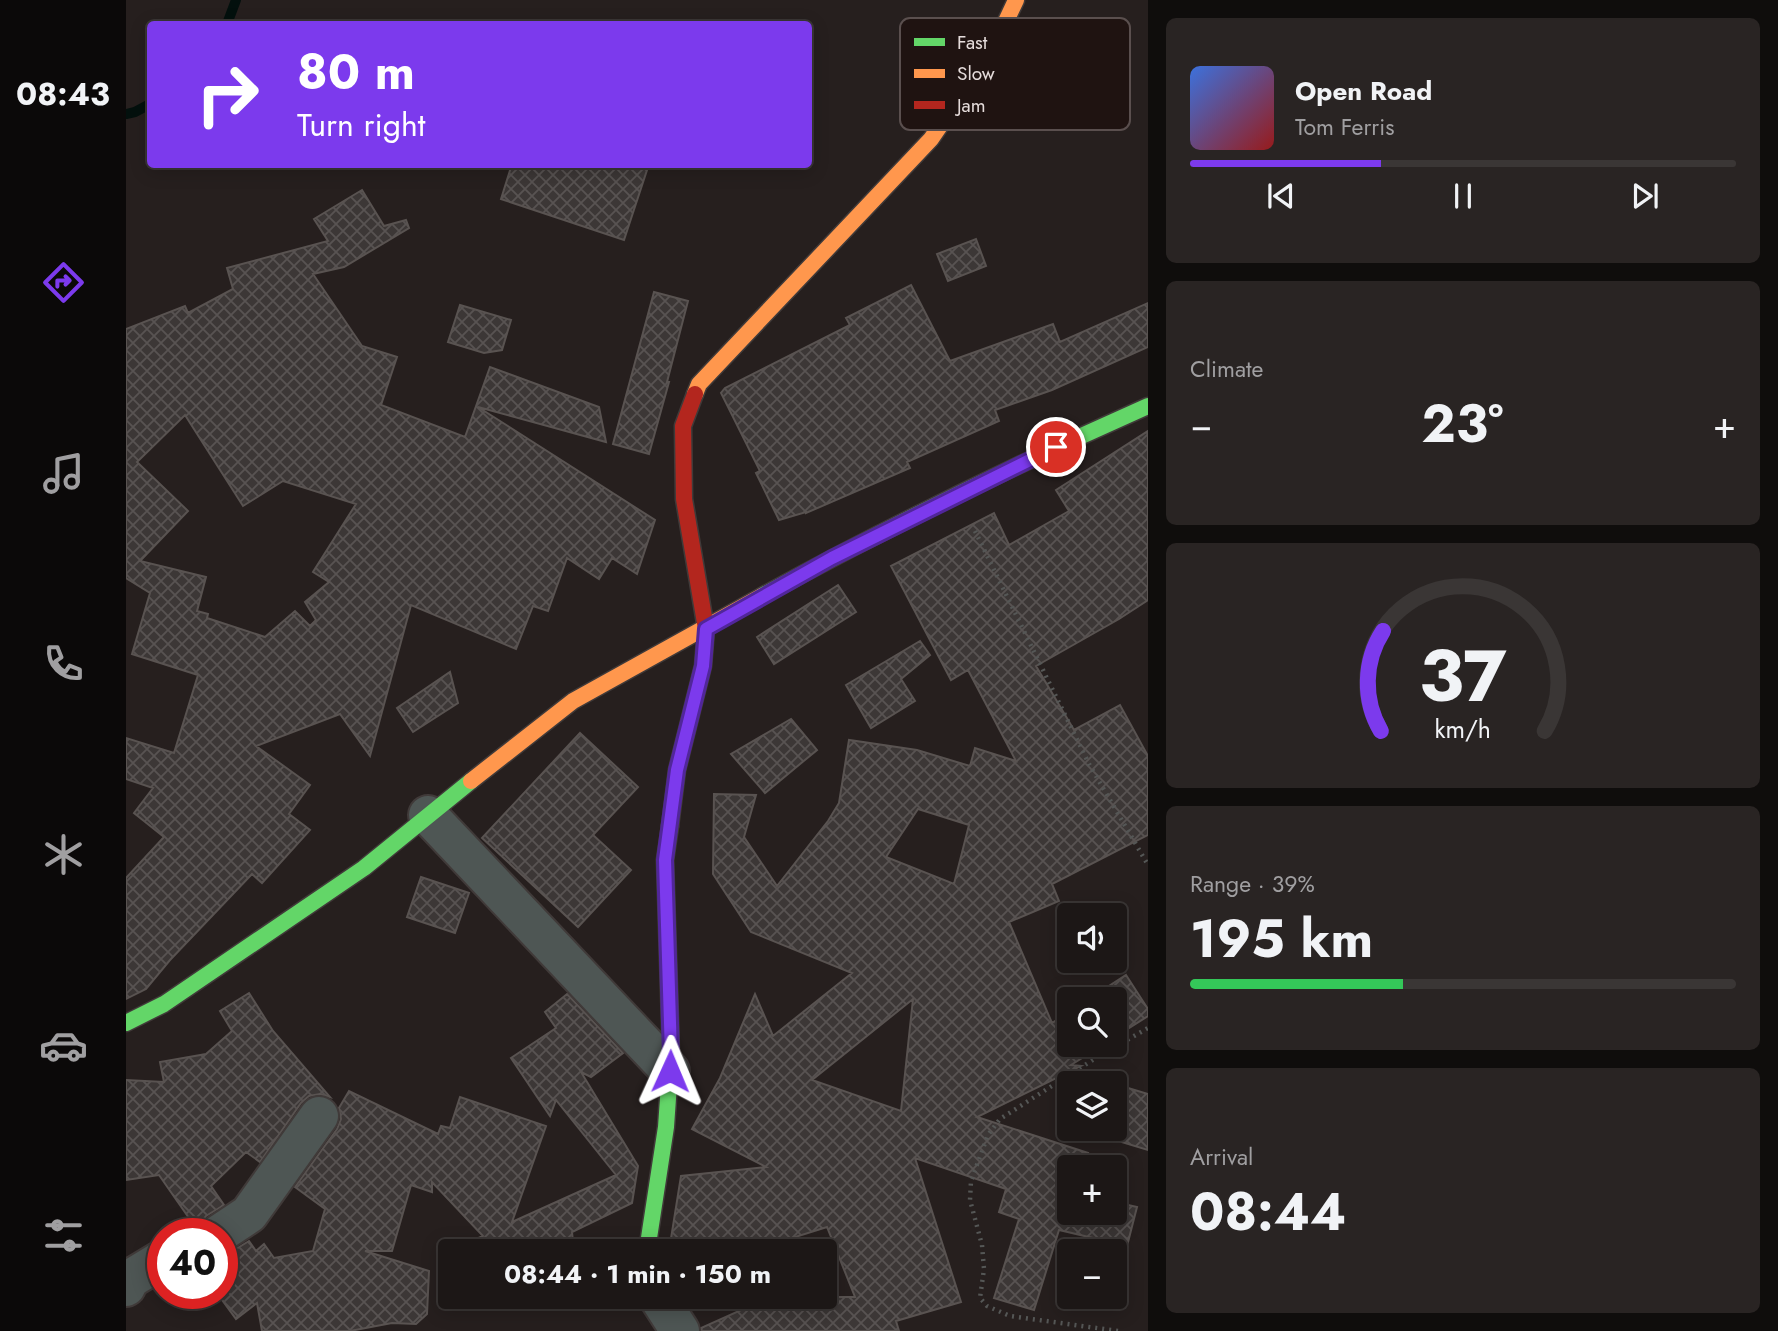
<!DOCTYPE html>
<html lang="en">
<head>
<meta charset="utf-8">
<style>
	body { margin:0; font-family:Jost,sans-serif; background:#292423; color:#f1f3f6; height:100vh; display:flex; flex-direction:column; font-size:26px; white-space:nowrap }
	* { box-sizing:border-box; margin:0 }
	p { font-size:23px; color:#a09fa1 }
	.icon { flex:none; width:38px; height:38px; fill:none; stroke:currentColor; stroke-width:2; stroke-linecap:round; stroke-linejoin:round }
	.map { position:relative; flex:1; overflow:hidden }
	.sheet { display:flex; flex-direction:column; gap:18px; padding:18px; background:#0f0d0c; width:630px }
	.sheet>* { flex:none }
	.banner { position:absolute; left:21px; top:21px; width:665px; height:147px; border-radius:7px; box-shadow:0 4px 18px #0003,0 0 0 2px #3a3635; background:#7c3aed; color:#fff; overflow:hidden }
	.buttons { position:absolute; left:931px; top:903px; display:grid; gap:14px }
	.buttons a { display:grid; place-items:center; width:70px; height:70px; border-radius:7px; background:#1c1716; box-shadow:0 4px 18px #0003,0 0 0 2px #3a3635; font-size:35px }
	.speed { position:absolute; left:21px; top:1218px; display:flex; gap:14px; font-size:35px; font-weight:700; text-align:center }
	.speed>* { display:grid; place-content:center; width:91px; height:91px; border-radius:50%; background:#1c1716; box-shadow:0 4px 18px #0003,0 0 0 2px #3a3635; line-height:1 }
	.speed .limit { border:10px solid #d22; background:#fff; color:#111 }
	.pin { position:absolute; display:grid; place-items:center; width:60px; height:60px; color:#fff; margin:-30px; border:4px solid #fff; border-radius:50%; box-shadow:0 2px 7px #0007 }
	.me { position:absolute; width:77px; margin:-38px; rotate:1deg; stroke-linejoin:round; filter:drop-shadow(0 0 5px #0008) }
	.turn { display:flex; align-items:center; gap:24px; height:147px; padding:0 35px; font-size:32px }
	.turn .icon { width:91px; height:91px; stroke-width:2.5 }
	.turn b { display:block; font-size:49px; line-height:60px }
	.big { font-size:52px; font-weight:700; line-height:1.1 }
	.sheet .widget { flex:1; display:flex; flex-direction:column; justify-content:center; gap:10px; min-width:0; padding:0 24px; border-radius:10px; background:#292423 }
	.sheet .dial { align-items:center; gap:0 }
	.dial svg { height:182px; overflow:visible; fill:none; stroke:#3a3635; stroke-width:7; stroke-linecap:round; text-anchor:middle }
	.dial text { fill:#f1f3f6; stroke:none }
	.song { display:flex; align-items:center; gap:21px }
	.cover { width:84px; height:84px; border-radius:10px; background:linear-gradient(135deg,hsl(220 70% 55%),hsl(0 70% 35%)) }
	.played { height:7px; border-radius:4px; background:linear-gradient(90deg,#7c3aed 35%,#3a3635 35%) }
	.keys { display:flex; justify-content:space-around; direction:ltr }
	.heat { display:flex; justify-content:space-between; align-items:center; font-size:38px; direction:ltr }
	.charge { height:10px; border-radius:5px; background:linear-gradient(90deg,#34c759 39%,#3a3635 0) }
	.trip { position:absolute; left:312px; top:1239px; width:399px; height:70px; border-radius:7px; background:#1c1716; box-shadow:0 4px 18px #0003,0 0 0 2px #3a3635; font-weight:700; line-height:70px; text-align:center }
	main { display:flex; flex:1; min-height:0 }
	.dock { display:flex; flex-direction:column; width:126px; justify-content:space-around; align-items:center; background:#0b0909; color:#a09fa1 }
	.dock .icon { width:49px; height:49px }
	.dock .selected { color:#7c3aed }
	.dock b { font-size:32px; color:#f1f3f6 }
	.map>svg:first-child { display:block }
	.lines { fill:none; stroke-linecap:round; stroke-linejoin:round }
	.stream { stroke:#03100d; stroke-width:10 }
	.building { fill:url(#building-cross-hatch); stroke:#595351; stroke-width:2; fill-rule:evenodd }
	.street-casing { stroke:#403a39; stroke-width:42 }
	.fast-casing { stroke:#403a39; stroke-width:19 }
	.slow-casing { stroke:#403a39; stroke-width:19 }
	.jam-casing { stroke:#403a39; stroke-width:19 }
	.path { stroke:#555756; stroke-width:4.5; stroke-dasharray:2 5; stroke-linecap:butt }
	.street { stroke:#4e5654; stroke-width:38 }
	.fast { stroke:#63d668; stroke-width:16 }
	.slow { stroke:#ff974d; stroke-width:16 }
	.jam { stroke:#b3261e; stroke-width:16 }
	.route-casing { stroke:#51269a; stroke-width:18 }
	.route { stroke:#7c3aed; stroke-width:12 }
	.key { fill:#1f1311; stroke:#5a4f4e; stroke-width:2 }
	.key-label { font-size:19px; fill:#e5dcdb }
</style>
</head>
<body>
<main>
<nav class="dock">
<b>08:43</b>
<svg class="icon selected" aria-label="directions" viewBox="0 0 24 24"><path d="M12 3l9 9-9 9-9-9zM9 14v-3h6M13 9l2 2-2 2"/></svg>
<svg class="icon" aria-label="music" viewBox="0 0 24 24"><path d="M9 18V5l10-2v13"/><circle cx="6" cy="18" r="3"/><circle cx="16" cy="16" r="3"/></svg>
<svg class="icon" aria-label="phone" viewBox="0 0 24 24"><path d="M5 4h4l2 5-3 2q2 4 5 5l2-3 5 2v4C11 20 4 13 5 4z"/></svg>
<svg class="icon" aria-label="climate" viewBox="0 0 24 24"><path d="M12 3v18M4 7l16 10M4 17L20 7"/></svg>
<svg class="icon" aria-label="car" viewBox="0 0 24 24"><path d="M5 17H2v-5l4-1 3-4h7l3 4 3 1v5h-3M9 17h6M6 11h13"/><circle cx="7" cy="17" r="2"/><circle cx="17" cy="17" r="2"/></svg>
<svg class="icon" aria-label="filters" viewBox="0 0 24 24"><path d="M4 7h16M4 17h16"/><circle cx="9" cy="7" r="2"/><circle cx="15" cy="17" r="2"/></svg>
</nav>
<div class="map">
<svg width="1022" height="1331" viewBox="0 0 1022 1331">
	<defs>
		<pattern id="building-cross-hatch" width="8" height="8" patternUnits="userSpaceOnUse" patternTransform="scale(1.75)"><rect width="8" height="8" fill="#3c3736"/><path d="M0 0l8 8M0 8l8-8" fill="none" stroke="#585352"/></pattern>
	</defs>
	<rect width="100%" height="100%" fill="#261f1e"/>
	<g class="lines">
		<path class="stream" d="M 101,24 L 110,0
			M 0,114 L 9,112 L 24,104"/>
	</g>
	<path class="building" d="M 386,164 L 523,164 L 498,240 L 375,199 Z
		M 236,190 L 258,226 L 280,220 L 283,228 L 218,267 L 187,274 L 236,346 L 271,357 L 255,405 L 339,437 L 364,367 L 473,407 L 480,442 L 352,407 L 529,520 L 511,574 L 486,558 L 473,579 L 441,558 L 422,611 L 407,606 L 390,649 L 285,605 L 244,756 L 214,714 L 130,746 L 184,785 L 163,814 L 184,830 L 136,883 L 126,874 L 44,960 L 20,989 L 0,999 L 0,878 L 38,837 L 8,813 L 27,788 L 0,779 L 0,738 L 48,753 L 72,675 L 6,654 L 24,593 L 0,578 L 0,329 L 59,306 L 62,313 L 107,289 L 101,268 L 202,241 L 188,219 ZM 59,415 L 117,506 L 157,481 L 230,504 L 187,572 L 203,582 L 179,602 L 190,620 L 184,626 L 169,611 L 139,637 L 81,618 L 82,614 L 71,611 L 80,577 L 14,561 L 62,511 L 11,462 Z
		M 850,239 L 860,266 L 822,281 L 811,254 Z
		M 785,285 L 824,361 L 927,324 L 934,342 L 1022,303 L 1022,347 L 926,390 L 869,410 L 873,421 L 781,462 L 784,468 L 680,513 L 680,512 L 653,520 L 630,473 L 634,471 L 595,393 L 599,388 L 724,325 L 720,318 Z
		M 528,292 L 562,301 L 541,382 L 543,382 L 523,454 L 487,444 Z
		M 334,305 L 385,320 L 376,350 L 358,353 L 322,342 Z
		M 1022,431 L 1022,600 L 993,619 L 910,666 L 948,730 L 994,705 L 1022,756 L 1022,835 L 926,884 L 933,901 L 883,922 L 926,1023 L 943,1012 L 943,1045 L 977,1045 L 945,1065 L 955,1066 L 851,1117 L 962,1153 L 957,1167 L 943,1167 L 943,1213 L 989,1213 L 989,1202 L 1011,1207 L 1001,1246 L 933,1230 L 908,1310 L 868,1298 L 893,1219 L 873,1212 L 880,1189 L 789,1158 L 835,1302 L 770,1321 L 773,1331 L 576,1331 L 575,1328 L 622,1307 L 619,1297 L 729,1297 L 701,1227 L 625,1251 L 543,1251 L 555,1176 L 640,1167 L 566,1129 L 594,1078 L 629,994 L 647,1036 L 726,973 L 625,932 L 587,874 L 588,794 L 630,795 L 618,837 L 651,886 L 702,821 L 713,803 L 723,740 L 791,750 L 844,766 L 849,748 L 890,761 L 842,670 L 825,680 L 765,566 L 868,513 L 883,545 L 943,511 L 930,490 ZM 792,809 L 843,825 L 828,884 L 760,857 ZM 787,999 L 775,1111 L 686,1080 Z
		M 712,585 L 730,612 L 648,664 L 631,637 Z
		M 794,641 L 804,655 L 775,679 L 789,701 L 745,728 L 720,685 Z
		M 324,672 L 332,703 L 287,732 L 271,708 Z
		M 665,719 L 691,750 L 639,793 L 605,754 Z
		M 454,733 L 512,787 L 467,835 L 505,870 L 452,927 L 356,838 Z
		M 295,877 L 343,893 L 329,933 L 281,917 Z
		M 1000,975 L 1022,1009 L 1022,1016 L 989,1037 L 989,999 L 963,999 Z
		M 123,993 L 147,1031 L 204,1097 L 194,1094 L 183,1096 L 175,1103 L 134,1162 L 120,1152 L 85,1186 L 98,1205 L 80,1216 L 74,1224 L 72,1231 L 33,1175 L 0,1180 L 0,1080 L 38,1082 L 34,1062 L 80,1054 L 106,1031 L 94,1011 Z
		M 441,994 L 497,1053 L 465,1077 L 455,1072 L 512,1166 L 506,1203 L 446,1232 L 448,1251 L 323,1251 L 357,1236 L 306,1182 L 306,1192 L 285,1185 L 266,1251 L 239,1251 L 303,1271 L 301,1314 L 290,1324 L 266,1323 L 224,1331 L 136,1331 L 131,1303 L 110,1319 L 96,1300 L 96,1255 L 105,1252 L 123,1241 L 130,1251 L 138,1244 L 148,1258 L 187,1251 L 199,1209 L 169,1187 L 211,1129 L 215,1119 L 213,1108 L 223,1091 L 312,1134 L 315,1126 L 324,1128 L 334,1097 L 420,1126 L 386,1222 L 490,1175 L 430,1100 L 424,1116 L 385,1058 L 430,1028 L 419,1012 Z
		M 989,1084 L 1022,1094 L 1022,1150 L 966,1133 L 967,1129 L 989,1129 Z"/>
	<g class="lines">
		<defs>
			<path id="street" d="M 302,815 L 544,1071
				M 93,1234 L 123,1214 L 193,1116
				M 0,1287 L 4,1279 L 37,1259
				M 532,1297 L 554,1331"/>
			<path id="fast" d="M 636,596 C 762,527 891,464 1022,406
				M 0,1023 L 38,1004 L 238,868 L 345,781
				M 521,1251 L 540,1127 L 545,1055 L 539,860 L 544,826"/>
			<path id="slow" d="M 569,394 L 573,384 L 805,139 L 868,47 L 890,0
				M 345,781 L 447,701 L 636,596"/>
			<path id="jam" d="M 544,826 L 551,770 L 577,666 L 580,629 L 558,499 L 557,426 L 569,394"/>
		</defs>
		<use href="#street" class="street-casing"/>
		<use href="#fast" class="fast-casing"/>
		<use href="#slow" class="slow-casing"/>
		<use href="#jam" class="jam-casing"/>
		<path class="path" d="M 849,531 L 963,764 L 1022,865
			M 992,1331 L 884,1316 L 861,1306 L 854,1298 L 858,1269 L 856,1245 L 844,1200 L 845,1181 L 862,1135 L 874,1119 L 973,1056 L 1022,1028"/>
		<use href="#street" class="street"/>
		<use href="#fast" class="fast"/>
		<use href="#slow" class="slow"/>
		<use href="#jam" class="jam"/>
	</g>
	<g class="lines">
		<defs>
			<path id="route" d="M 544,1071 L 545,1055 L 539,860 L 551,770 L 577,666 L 580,629 L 706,558 L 930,447"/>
		</defs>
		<use href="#route" class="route-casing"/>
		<use href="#route" class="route"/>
	</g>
	<rect x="774" y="18" width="230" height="112" rx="10" class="key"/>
	<rect x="788" y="38" width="31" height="8" fill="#63d668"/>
	<rect x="788" y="69" width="31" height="9" fill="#ff974d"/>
	<rect x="788" y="101" width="31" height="8" fill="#b3261e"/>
	<g class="key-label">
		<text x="831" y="49">Fast</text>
		<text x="831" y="80">Slow</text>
		<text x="831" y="112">Jam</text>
	</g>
</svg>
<div class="buttons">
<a><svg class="icon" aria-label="sound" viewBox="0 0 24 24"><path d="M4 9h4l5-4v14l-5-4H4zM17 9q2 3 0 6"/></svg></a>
<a><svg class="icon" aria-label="search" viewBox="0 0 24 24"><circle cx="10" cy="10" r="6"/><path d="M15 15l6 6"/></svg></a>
<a><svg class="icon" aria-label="layers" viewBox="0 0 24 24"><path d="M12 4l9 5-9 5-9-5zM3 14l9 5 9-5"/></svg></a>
<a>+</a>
<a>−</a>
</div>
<div class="speed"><div class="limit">40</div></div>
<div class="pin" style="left:930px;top:447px;background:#d93025"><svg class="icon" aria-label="arrive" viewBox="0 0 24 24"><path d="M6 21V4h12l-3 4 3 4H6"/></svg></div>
<svg class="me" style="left:544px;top:1071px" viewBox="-20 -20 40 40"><path d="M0-17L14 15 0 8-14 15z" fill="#7c3aed" stroke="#fff" stroke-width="4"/></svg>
<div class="trip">08:44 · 1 min · 150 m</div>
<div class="banner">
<div class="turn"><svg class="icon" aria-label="right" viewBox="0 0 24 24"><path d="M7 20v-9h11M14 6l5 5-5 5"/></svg><div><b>80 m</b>Turn right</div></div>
</div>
</div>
<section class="sheet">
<div class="widget">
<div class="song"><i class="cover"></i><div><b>Open Road</b><p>Tom Ferris</p></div></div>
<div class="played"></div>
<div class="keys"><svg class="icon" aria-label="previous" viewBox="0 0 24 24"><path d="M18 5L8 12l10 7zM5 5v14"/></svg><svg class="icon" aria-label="pause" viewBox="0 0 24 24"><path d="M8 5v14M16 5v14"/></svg><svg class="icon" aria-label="next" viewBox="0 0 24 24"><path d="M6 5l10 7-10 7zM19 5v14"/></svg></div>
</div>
<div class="widget"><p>Climate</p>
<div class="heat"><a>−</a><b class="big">23°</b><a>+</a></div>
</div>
<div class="widget dial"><svg viewBox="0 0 100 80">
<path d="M14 69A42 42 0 1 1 86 69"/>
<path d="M14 69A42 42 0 0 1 15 25" stroke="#7c3aed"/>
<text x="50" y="56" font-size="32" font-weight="700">37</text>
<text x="50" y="72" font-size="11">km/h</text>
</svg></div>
<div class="widget"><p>Range · 39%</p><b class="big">195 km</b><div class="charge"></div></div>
<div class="widget"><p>Arrival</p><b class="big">08:44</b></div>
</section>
</main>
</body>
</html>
